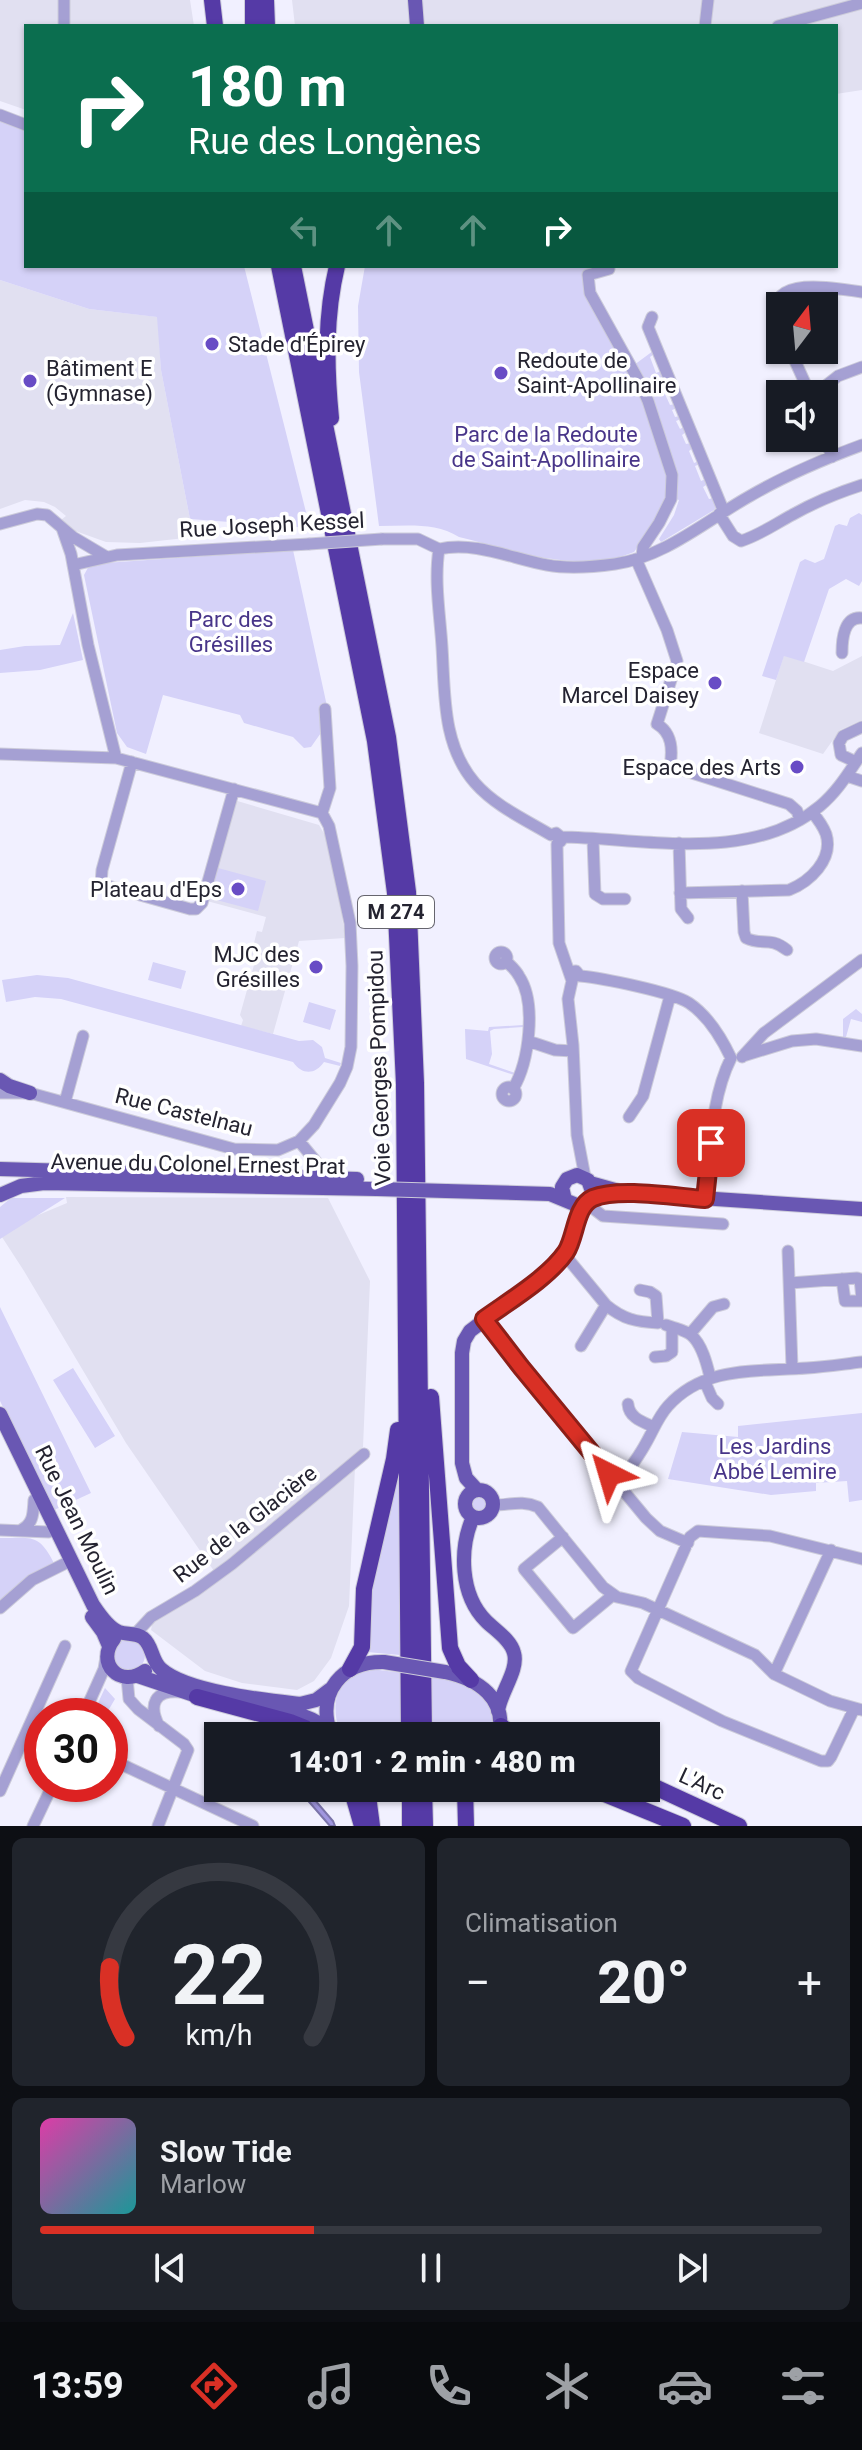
<!DOCTYPE html>
<html lang="fr">
<head>
<meta charset="utf-8">
<style>
	body { margin:0; font-family:Roboto,sans-serif; background:#20242c; color:#f1f3f6; height:100vh; display:flex; flex-direction:column; font-size:30px; white-space:nowrap }
	* { box-sizing:border-box; margin:0 }
	p { font-size:26px; color:#9ea1a6 }
	.icon { flex:none; width:44px; height:44px; fill:none; stroke:currentColor; stroke-width:2; stroke-linecap:round; stroke-linejoin:round }
	.map { position:relative; height:1826px; overflow:hidden }
	.side { display:flex; flex-direction:column; gap:12px; padding:12px; background:#0d0f14; flex:1 }
	.side>* { flex:none }
	.top-card { position:absolute; left:24px; top:24px; width:814px; height:244px; border-radius:0px; box-shadow:0 2px 6px #0004; background:#0b6e4f; color:#fff; overflow:hidden }
	.needle { width:52px; rotate:16deg }
	.tools { position:absolute; left:766px; top:292px; display:grid; gap:16px }
	.tools a { display:grid; place-items:center; width:72px; height:72px; border-radius:0px; background:#171b24; box-shadow:0 2px 6px #0004; font-size:40px }
	.speed { position:absolute; left:24px; top:1698px; display:flex; gap:16px; font-size:40px; font-weight:700; text-align:center }
	.speed>* { display:grid; place-content:center; width:104px; height:104px; border-radius:50%; background:#171b24; box-shadow:0 2px 6px #0004; line-height:1 }
	.speed .limit { border:12px solid #d22; background:#fff; color:#111 }
	.pin { position:absolute; display:grid; place-items:center; width:68px; height:68px; color:#fff; margin:-34px; border-radius:16px; box-shadow:0 4px 12px #0006 }
	.me { position:absolute; width:88px; margin:-44px; rotate:320deg; stroke-linejoin:round; filter:drop-shadow(0 0 6px #0008) }
	.turn { display:flex; align-items:center; gap:28px; height:168px; padding:0 32px; font-size:36px }
	.turn .icon { width:104px; height:104px; stroke-width:2.5 }
	.turn b { display:block; font-size:56px; line-height:68px }
	.lanes { display:flex; align-items:center; height:76px; padding:0 32px; background:#0003; justify-content:center; gap:40px; direction:ltr }
	.lanes .off { opacity:.35 }
	.big { font-size:60px; font-weight:800; line-height:1.1 }
	.side .widget { flex:1; display:flex; flex-direction:column; justify-content:center; gap:12px; min-width:0; padding:0 28px; border-radius:12px; background:#20242c }
	.side .dial { align-items:center; gap:0 }
	.dial svg { height:208px; overflow:visible; fill:none; stroke:#363941; stroke-width:7; stroke-linecap:round; text-anchor:middle }
	.dial text { fill:#f1f3f6; stroke:none }
	.song { display:flex; align-items:center; gap:24px }
	.cover { width:96px; height:96px; border-radius:12px; background:linear-gradient(135deg,hsl(320 70% 55%),hsl(180 70% 35%)) }
	.played { height:8px; border-radius:4px; background:linear-gradient(90deg,#d93025 35%,#363941 35%) }
	.keys { display:flex; justify-content:space-around; direction:ltr }
	.heat { display:flex; justify-content:space-between; align-items:center; font-size:44px; direction:ltr }
	.side .tiles { flex:1; display:grid; gap:12px; grid-template-columns:1fr 1fr }
	.widget:last-child { grid-column:span 2 }
	.trip { position:absolute; left:204px; top:1722px; width:456px; height:80px; border-radius:0px; background:#171b24; box-shadow:0 2px 6px #0004; font-weight:800; line-height:80px; text-align:center }
	.dock { display:flex; height:128px; justify-content:space-around; align-items:center; background:#090b0e; color:#9ea1a6 }
	.dock .icon { width:56px; height:56px }
	.dock .selected { color:#d93025 }
	.dock b { font-size:36px; color:#f1f3f6 }
	.map>svg:first-child { display:block }
	.built { fill:#e1e0f1 }
	.green { fill:#d5d2f8 }
	.water { fill:#a096df; stroke:#7b74aa; stroke-width:2 }
	.lines { fill:none; stroke-linecap:round; stroke-linejoin:round }
	.minor-casing { stroke:#cccbda; stroke-width:13 }
	.major-casing { stroke:#cccbda; stroke-width:16 }
	.highway-casing { stroke:#cccbda; stroke-width:18 }
	.minor { stroke:#a5a0d3; stroke-width:11 }
	.major { stroke:#6957b3; stroke-width:14 }
	.highway { stroke:#553aa6; stroke-width:16 }
	.minor-bridge-casing { stroke:#cccbda; stroke-width:13; stroke-linecap:butt }
	.major-bridge-casing { stroke:#cccbda; stroke-width:16; stroke-linecap:butt }
	.minor-bridge { stroke:#a5a0d3; stroke-width:11 }
	.major-bridge { stroke:#6957b3; stroke-width:14 }
	.route-casing { stroke:#8d1f18; stroke-width:20 }
	.route { stroke:#d93025; stroke-width:14 }
	.poi-dot { fill:#684cc5; stroke:#fff; stroke-width:3 }
	.labels { text-anchor:middle; dominant-baseline:central; stroke-width:7; stroke-linejoin:round; paint-order:stroke }
	.shield { fill:#fff; stroke:#66656e; stroke-width:2 }
	.shield-label { font-size:20px; font-weight:bold; fill:#242330 }
	.poi-label { font-size:22px; fill:#242330; stroke:#fff; text-anchor:end }
	.park-label { font-size:22px; fill:#483589; stroke:#fff }
	.street-label { font-size:22px; fill:#242330; stroke:#fff }
</style>
</head>
<body>
<div class="map">
<svg width="862" height="1826" viewBox="0 0 862 1826">
	<rect width="100%" height="100%" fill="#f1f0ff"/>
	<path class="built" d="M 0,0 L 190,0 L 194,26 L 26,26 L 26,110 L 0,101 Z
		M 292,0 L 862,0 L 862,90 L 836,94 L 836,26 L 295,26 Z
		M 0,280 L 89,309 L 158,317 L 161,370 L 190,519 L 185,538 L 140,543 L 106,542 L 56,524 L 66,516 L 55,507 L 44,502 L 25,500 L 0,509 Z
		M 784,655 L 833,671 L 862,656 L 862,720 L 840,730 L 823,754 L 759,733 Z
		M 234,800 L 319,825 L 326,837 L 342,916 L 345,938 L 299,941 L 273,1034 L 241,1026 L 243,1020 L 240,1015 L 254,965 L 249,963 L 257,931 L 262,932 L 266,917 L 207,901 Z
		M 66,1197 L 328,1198 L 370,1281 L 363,1447 L 345,1466 L 214,1571 L 126,1443 L 24,1271 L 0,1234 L 0,1231 L 67,1203 Z
		M 355,1467 L 349,1606 L 331,1658 L 314,1681 L 297,1690 L 242,1683 L 205,1671 L 151,1630 L 153,1620 Z"/>
	<path class="green" d="M 0,113 L 26,129 L 26,266 L 244,266 L 310,528 L 190,519 L 161,370 L 157,317 L 89,309 L 0,280 Z
		M 365,266 L 593,266 L 594,271 L 584,275 L 592,309 L 636,384 L 652,425 L 668,476 L 666,501 L 657,521 L 634,552 C 579,575 513,550 459,537 C 435,522 407,526 379,526 L 359,372 L 358,306 Z
		M 653,351 L 654,354 L 650,357 L 656,373 L 661,371 L 664,376 L 659,379 L 662,387 L 667,385 L 669,390 L 664,392 L 670,405 L 675,404 L 677,408 L 672,410 L 675,417 L 680,416 L 681,419 L 676,421 L 680,429 L 684,427 L 686,432 L 682,435 L 686,444 L 691,443 L 693,448 L 689,451 L 694,463 L 699,461 L 700,464 L 695,466 L 701,481 L 706,479 L 708,484 L 703,487 L 709,499 L 714,498 L 717,506 L 714,510 L 661,542 L 659,539 L 674,515 L 679,500 L 673,498 L 634,365 Z
		M 859,513 L 862,515 L 862,581 L 859,586 L 846,579 L 829,589 L 804,662 L 784,656 L 776,680 L 762,676 L 800,562 L 805,559 L 815,563 L 824,559 L 835,526 L 839,524 L 847,526 L 850,518 Z
		M 293,550 L 330,720 L 311,747 L 304,748 L 293,737 L 244,723 L 240,715 L 163,695 L 146,754 L 127,747 L 117,733 L 84,575 L 90,564 Z
		M 73,613 L 83,660 L 40,670 L 0,673 L 0,650 L 25,646 L 60,645 Z
		M 218,868 L 266,881 L 258,911 L 209,898 Z
		M 153,962 L 186,971 L 181,989 L 148,980 Z
		M 37,975 L 68,978 L 299,1041 L 313,1040 L 322,1047 L 325,1058 L 341,1063 L 340,1066 L 324,1062 C 315,1075 302,1075 293,1062 L 61,999 L 35,997 L 6,1002 L 2,980 Z
		M 309,1002 L 336,1010 L 330,1030 L 303,1022 Z
		M 856,1009 L 862,1014 L 862,1022 L 851,1019 L 846,1037 L 843,1037 L 843,1019 Z
		M 523,1025 L 523,1027 L 494,1029 L 490,1031 L 492,1054 L 489,1064 L 515,1073 L 514,1075 L 466,1059 L 465,1029 L 488,1031 L 489,1027 Z
		M 11,1198 L 65,1198 L 0,1239 L 0,1207 Z
		M 0,1307 L 91,1493 L 54,1510 L 0,1401 Z
		M 73,1368 L 115,1436 L 95,1448 L 53,1380 Z
		M 862,1413 L 862,1500 L 849,1502 L 847,1481 L 816,1483 L 816,1491 L 771,1495 L 668,1479 L 682,1432 L 738,1437 L 738,1426 Z
		M 401,1455 L 400,1655 L 367,1652 L 369,1593 Z
		M470 1504a10 10 0 1 1 20 0a10 10 0 1 1-20 0Z
		M 0,1538 C 33,1538 39,1533 55,1565 L 0,1604 Z
		M113 1655a16 16 0 1 1 32 0a16 16 0 1 1-32 0Z
		M 371,1669 L 403,1673 L 403,1736 L 342,1736 L 340,1734 C 330,1702 335,1678 371,1669 Z
		M 431,1676 C 444,1678 459,1679 470,1685 C 489,1696 497,1716 490,1736 L 430,1736 Z
		M 105,1688 L 115,1699 L 105,1716 L 92,1716 Z"/>
	<path class="water" d="M 294,1788 L 303,1788 L 308,1792 L 333,1821 L 335,1826 L 330,1826 L 304,1796 Z"/>
	<g class="lines">
		<defs>
			<path id="minor" d="M 64,0 L 64,24
				M 705,26 L 708,0
				M 778,26 L 862,3
				M 0,115 L 26,125
				M 609,269 L 588,275 L 590,293 L 640,383 L 648,401 L 672,475 L 671,499 L 659,523 L 643,547 L 642,557
				M 652,317 L 648,327 L 724,512
				M 780,326 C 758,273 832,288 862,292
				M 790,350 L 810,394
				M 815,394 L 838,376 L 862,367
				M 824,435 L 832,457
				M 719,514 L 733,536 L 741,541 C 760,535 775,524 792,515 C 815,502 837,493 862,485
				M 0,524 L 37,514 L 47,515 L 73,537 L 105,556
				M 382,539 L 418,539 L 439,549
				M 439,549 C 434,581 440,615 442,647 C 445,694 442,745 475,783 C 495,806 526,820 551,835 L 556,833 L 561,837 L 561,841 L 557,844 L 559,943 L 572,981 L 568,999 L 573,1045 L 577,1135 L 585,1177
				M 439,549 C 475,541 513,559 547,565 C 569,569 593,567 615,564 C 665,557 707,520 750,496 C 786,475 824,459 862,445
				M 636,559 L 667,630 L 677,661 L 657,724 C 672,733 673,749 670,766 L 789,804 L 797,811 L 800,820
				M 73,565 L 117,555 L 309,544
				M 842,653 C 842,639 844,616 862,618
				M 0,754 L 116,758
				M 132,762 L 102,870 L 101,884 L 190,909 L 196,909 L 202,903 L 234,789
				M 856,762 L 841,755 L 839,743 L 843,736 L 862,727
				M 847,776 L 862,781
				M 322,813 L 330,788 L 325,709
				M 561,837 C 644,838 751,864 820,806 C 838,791 849,772 862,753
				M 593,840 L 595,894 L 603,899 L 625,899
				M 679,843 L 681,909 L 688,918
				M 742,891 L 744,932 L 746,938 C 761,946 770,936 787,950
				M 680,893 L 789,890 C 809,882 834,860 826,834 C 823,826 817,818 812,812
				M495 958a6 6 0 1 1 12 0a6 6 0 1 1-12 0Z
				M 506,961 C 511,966 516,970 519,976 C 537,1003 529,1062 513,1089
				M 570,972 L 576,971 L 580,976 C 602,978 672,992 689,1003 C 707,1015 722,1039 731,1058
				M 528,1041 L 555,1050 L 573,1051
				M 743,1056 L 792,1041 L 816,1039 L 862,1046
				M 742,1057 L 764,1033 L 862,960
				M502 1094a7 7 0 1 1 14 0a7 7 0 1 1-14 0Z
				M 0,1093 L 30,1093 L 234,1149 L 278,1150 L 299,1141 L 314,1125 L 340,1083 L 347,1067 L 351,1047 L 352,966 L 350,923 L 329,826 L 322,813 L 116,758 L 88,645 L 71,554 L 62,528
				M 65,1102 L 83,1036
				M 629,1117 L 643,1096 L 670,996
				M 299,1141 L 322,1169 L 336,1177
				M 705,1199 C 711,1153 710,1100 731,1058
				M 586,1203 L 603,1216 L 723,1224
				M 788,1251 L 792,1367
				M 564,1254 L 606,1305 L 581,1346
				M 842,1279 L 845,1301 L 862,1301
				M 790,1283 L 857,1278 L 860,1279 L 862,1299
				M 606,1305 C 623,1319 636,1322 658,1323 L 656,1296 L 650,1292 L 640,1290
				M 484,1319 L 521,1367 L 646,1518 L 660,1531 L 688,1543
				M 672,1327 C 678,1329 686,1331 691,1335 C 702,1344 707,1364 710,1377
				M 690,1334 L 713,1307 L 724,1304
				M 655,1357 L 666,1356 L 672,1352 L 672,1327 L 666,1325
				M 705,1382 L 712,1398 L 718,1404
				M 628,1404 C 629,1418 643,1422 654,1427
				M 618,1484 C 628,1471 638,1458 646,1443 C 653,1431 658,1417 668,1406 C 705,1365 757,1372 807,1368 C 825,1367 844,1364 862,1362
				M 494,1505 C 510,1505 522,1500 538,1507 L 603,1587 L 617,1597 L 643,1603 L 755,1655 L 774,1674 L 830,1701 L 862,1710
				M 0,1530 L 49,1532
				M 21,1530 C 34,1523 33,1513 34,1500
				M 563,1537 L 524,1569 L 573,1628 L 613,1595
				M 0,1608 L 32,1580 L 64,1564
				M 133,1633 L 138,1631 L 151,1617 L 195,1591 L 232,1564 L 364,1454
				M 774,1674 L 831,1550
				M 127,1678 L 129,1699 L 138,1709 L 184,1744 L 188,1750 L 158,1826
				M 854,1709 L 831,1757 L 828,1761 L 821,1761 L 722,1721 L 638,1678 L 631,1671 L 690,1537 L 698,1531 L 770,1536 L 862,1559
				M 83,1716 L 104,1669 L 106,1657
				M 29,1726 L 42,1731
				M 159,1726 C 148,1704 155,1690 180,1692
				M 110,1759 L 253,1826
				M 0,1791 L 65,1646
				M 33,1826 L 53,1784"/>
			<path id="major" d="M 415,0 L 417,26
				M 0,1080 L 9,1086 L 30,1093
				M 0,1169 L 357,1179
				M 590,1183 L 626,1193 L 862,1209
				M 446,1191 L 550,1194 L 579,1206 L 590,1199 L 592,1191 L 588,1180 L 577,1175 L 567,1179 L 562,1187 L 565,1200
				M 0,1195 L 21,1186 L 44,1183 L 377,1189
				M 0,1414 L 93,1605 C 99,1614 108,1628 119,1632 C 127,1635 135,1632 143,1638 C 153,1646 151,1660 161,1669 C 187,1692 265,1700 300,1704 L 316,1700 L 332,1688
				M465 1504a14 14 0 1 1 28 0a14 14 0 1 1-28 0Z
				M 477,1490 L 466,1478 L 462,1463 L 462,1353 L 464,1341 L 470,1331 L 528,1287 L 561,1258 L 571,1243 L 584,1205
				M 473,1517 C 459,1549 460,1595 486,1621 C 495,1630 511,1640 514,1653 C 519,1670 500,1693 498,1711
				M 92,1617 L 103,1632 L 109,1646
				M 114,1639 C 95,1663 120,1689 145,1671
				M 445,1672 C 478,1679 507,1698 499,1736
				M 138,1676 L 206,1699
				M 262,1708 C 286,1712 313,1713 330,1733
				M 330,1732 C 317,1692 342,1661 384,1662"/>
			<path id="highway" d="M 212,0 L 215,26
				M 253,0 L 253,26
				M 266,0 L 267,26
				M 279,266 L 375,741 L 395,893 L 404,1084 L 409,1736
				M 293,266 L 388,737 L 408,892 L 416,1083 L 424,1736
				M 331,418 C 326,367 325,316 337,266
				M 431,1397 L 450,1648 L 458,1666 L 471,1680
				M 350,1669 L 362,1647 L 364,1589 L 394,1459 L 398,1430
				M 197,1697 L 290,1722 L 305,1728 L 314,1736
				M 501,1726 L 514,1736
				M 646,1783 L 739,1826
				M 351,1788 L 362,1826
				M 367,1788 L 372,1826
				M 410,1788 L 410,1826
				M 424,1788 L 425,1826
				M 465,1788 L 466,1826
				M 590,1788 L 683,1826"/>
		</defs>
		<use href="#minor" class="minor-casing"/>
		<use href="#major" class="major-casing"/>
		<use href="#highway" class="highway-casing"/>
		<use href="#minor" class="minor"/>
		<use href="#major" class="major"/>
		<use href="#highway" class="highway"/>
		<defs>
			<path id="minor-bridge" d="M 309,544 L 382,539"/>
			<path id="major-bridge" d="M 377,1189 L 446,1191
				M 384,1662 L 445,1672"/>
		</defs>
		<use href="#minor-bridge" class="minor-bridge-casing"/>
		<use href="#major-bridge" class="major-bridge-casing"/>
		<use href="#minor-bridge" class="minor-bridge"/>
		<use href="#major-bridge" class="major-bridge"/>
	</g>
	<g class="lines">
		<defs>
			<path id="route" d="M 609,1474 L 521,1367 L 484,1319 C 509,1301 548,1278 566,1252 C 576,1237 575,1206 593,1198 C 619,1187 676,1197 705,1199 L 711,1143"/>
		</defs>
		<use href="#route" class="route-casing"/>
		<use href="#route" class="route"/>
	</g>
	<g class="poi-dot">
		<circle cx="212" cy="344" r="8"/>
		<circle cx="501" cy="373" r="8"/>
		<circle cx="30" cy="381" r="8"/>
		<circle cx="715" cy="683" r="8"/>
		<circle cx="797" cy="767" r="8"/>
		<circle cx="238" cy="889" r="8"/>
		<circle cx="316" cy="967" r="8"/>
	</g>
	<g class="labels">
		<rect class="shield" x="358" y="896" width="76" height="32" rx="6"/>
		<g class="shield-label">
			<text x="396" y="912">M 274</text>
		</g>
		<g class="poi-label">
			<text x="228" y="344" text-anchor="start">Stade d'Épirey</text>
			<text x="517" y="360" text-anchor="start">Redoute de<tspan x="517" dy="25">Saint-Apollinaire</tspan></text>
			<text x="46" y="368" text-anchor="start">Bâtiment E<tspan x="46" dy="25">(Gymnase)</tspan></text>
			<text x="699" y="670">Espace<tspan x="699" dy="25">Marcel Daisey</tspan></text>
			<text x="781" y="767">Espace des Arts</text>
			<text x="222" y="889">Plateau d'Eps</text>
			<text x="300" y="954">MJC des<tspan x="300" dy="25">Grésilles</tspan></text>
		</g>
		<g class="park-label">
			<text x="546" y="434">Parc de la Redoute<tspan x="546" dy="25">de Saint-Apollinaire</tspan></text>
			<text x="231" y="619">Parc des<tspan x="231" dy="25">Grésilles</tspan></text>
			<text x="775" y="1446">Les Jardins<tspan x="775" dy="25">Abbé Lemire</tspan></text>
		</g>
		<g class="street-label">
			<text transform="translate(272 525) rotate(-3)">Rue Joseph Kessel</text>
			<text transform="translate(379 1068) rotate(-92)">Voie Georges Pompidou</text>
			<text transform="translate(184 1112) rotate(14)">Rue Castelnau</text>
			<text transform="translate(198 1164) rotate(1)">Avenue du Colonel Ernest Prat</text>
			<text transform="translate(77 1520) rotate(64)">Rue Jean Moulin</text>
			<text transform="translate(245 1524) rotate(-38)">Rue de la Glacière</text>
			<text transform="translate(702 1784) rotate(25)">L'Arc</text>
		</g>
	</g>
</svg>
<div class="tools">
<a><svg class="needle" viewBox="-14 -14 28 28"><path d="M0-13l5 13h-10z" fill="#e53935"/><path d="M0 13l5-13h-10z" fill="#9ea1a6"/></svg></a>
<a><svg class="icon" aria-label="sound" viewBox="0 0 24 24"><path d="M4 9h4l5-4v14l-5-4H4zM17 9q2 3 0 6"/></svg></a>
</div>
<div class="speed"><div class="limit">30</div></div>
<div class="pin" style="left:711px;top:1143px;background:#d93025"><svg class="icon" aria-label="arrive" viewBox="0 0 24 24"><path d="M6 21V4h12l-3 4 3 4H6"/></svg></div>
<svg class="me" style="left:609px;top:1474px" viewBox="-20 -20 40 40"><path d="M0-17L14 15 0 8-14 15z" fill="#d93025" stroke="#fff" stroke-width="4"/></svg>
<div class="trip">14:01 · 2 min · 480 m</div>
<div class="top-card">
<div class="turn"><svg class="icon" aria-label="right" viewBox="0 0 24 24"><path d="M7 20v-9h11M14 6l5 5-5 5"/></svg><div><b>180 m</b>Rue des Longènes</div></div>
<div class="lanes"><svg class="icon off" aria-label="left" viewBox="0 0 24 24"><path d="M17 20v-9H6M10 6l-5 5 5 5"/></svg><svg class="icon off" aria-label="ahead" viewBox="0 0 24 24"><path d="M12 20V5M6 11l6-6 6 6"/></svg><svg class="icon off" aria-label="ahead" viewBox="0 0 24 24"><path d="M12 20V5M6 11l6-6 6 6"/></svg><svg class="icon" aria-label="right" viewBox="0 0 24 24"><path d="M7 20v-9h11M14 6l5 5-5 5"/></svg></div>
</div>
</div>
<section class="side">
<div class="tiles">
<div class="widget dial"><svg viewBox="0 0 100 80">
<path d="M14 69A42 42 0 1 1 86 69"/>
<path d="M14 69A42 42 0 0 1 8 42" stroke="#d93025"/>
<text x="50" y="56" font-size="32" font-weight="700">22</text>
<text x="50" y="72" font-size="11">km/h</text>
</svg></div>
<div class="widget"><p>Climatisation</p>
<div class="heat"><a>−</a><b class="big">20°</b><a>+</a></div>
</div>
<div class="widget">
<div class="song"><i class="cover"></i><div><b>Slow Tide</b><p>Marlow</p></div></div>
<div class="played"></div>
<div class="keys"><svg class="icon" aria-label="previous" viewBox="0 0 24 24"><path d="M18 5L8 12l10 7zM5 5v14"/></svg><svg class="icon" aria-label="pause" viewBox="0 0 24 24"><path d="M8 5v14M16 5v14"/></svg><svg class="icon" aria-label="next" viewBox="0 0 24 24"><path d="M6 5l10 7-10 7zM19 5v14"/></svg></div>
</div>
</div>
</section>
<nav class="dock">
<b>13:59</b>
<svg class="icon selected" aria-label="directions" viewBox="0 0 24 24"><path d="M12 3l9 9-9 9-9-9zM9 14v-3h6M13 9l2 2-2 2"/></svg>
<svg class="icon" aria-label="music" viewBox="0 0 24 24"><path d="M9 18V5l10-2v13"/><circle cx="6" cy="18" r="3"/><circle cx="16" cy="16" r="3"/></svg>
<svg class="icon" aria-label="phone" viewBox="0 0 24 24"><path d="M5 4h4l2 5-3 2q2 4 5 5l2-3 5 2v4C11 20 4 13 5 4z"/></svg>
<svg class="icon" aria-label="climate" viewBox="0 0 24 24"><path d="M12 3v18M4 7l16 10M4 17L20 7"/></svg>
<svg class="icon" aria-label="car" viewBox="0 0 24 24"><path d="M5 17H2v-5l4-1 3-4h7l3 4 3 1v5h-3M9 17h6M6 11h13"/><circle cx="7" cy="17" r="2"/><circle cx="17" cy="17" r="2"/></svg>
<svg class="icon" aria-label="filters" viewBox="0 0 24 24"><path d="M4 7h16M4 17h16"/><circle cx="9" cy="7" r="2"/><circle cx="15" cy="17" r="2"/></svg>
</nav>
</body>
</html>
